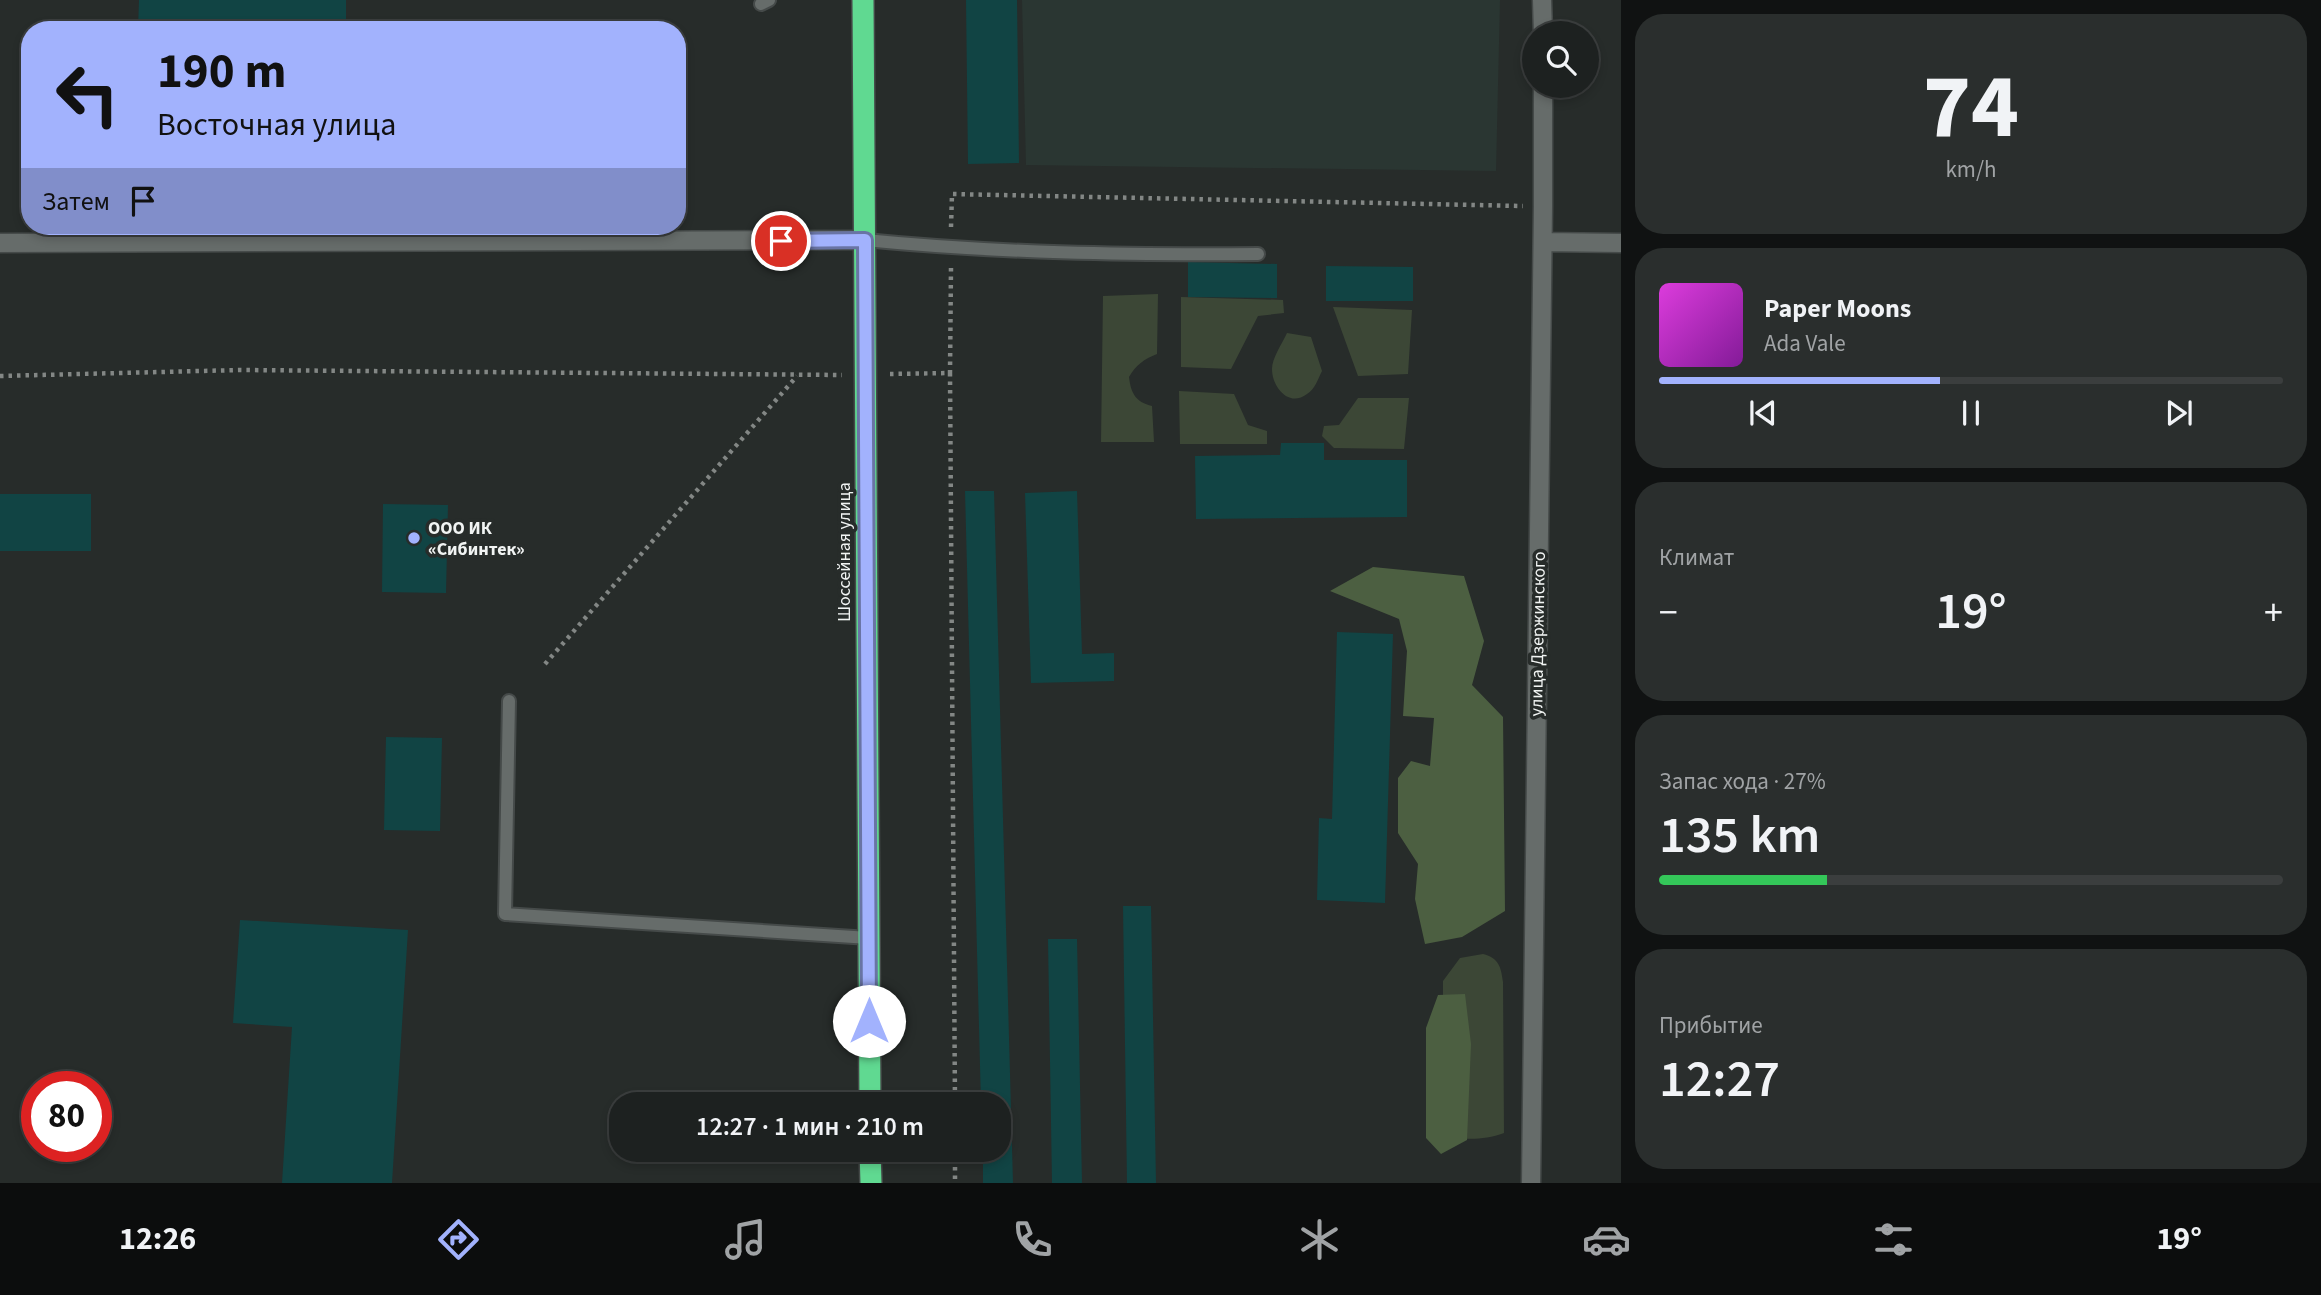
<!DOCTYPE html>
<html lang="ru">
<head>
<meta charset="utf-8">
<style>
	body { margin:0; font-family:"Source Sans 3",sans-serif; background:#2a2e2d; color:#f1f3f6; height:100vh; display:flex; flex-direction:column; font-size:26px; white-space:nowrap }
	* { box-sizing:border-box; margin:0 }
	p { font-size:23px; color:#a0a3a5 }
	.icon { flex:none; width:38px; height:38px; fill:none; stroke:currentColor; stroke-width:2; stroke-linecap:round; stroke-linejoin:round }
	.map { position:relative; flex:1; overflow:hidden }
	.drawer { display:flex; flex-direction:column; gap:14px; padding:14px; background:#101212; width:700px }
	.drawer>* { flex:none }
	.guide { position:absolute; left:21px; top:21px; width:665px; height:214px; border-radius:28px; box-shadow:0 4px 10px #0003,0 0 0 2px #3b3e3e; background:#a2b2fd; color:#111; overflow:hidden }
	.controls { position:absolute; left:1522px; top:21px; display:grid; gap:14px }
	.controls a { display:grid; place-items:center; width:77px; height:77px; border-radius:50%; background:#1d2120; box-shadow:0 4px 10px #0003,0 0 0 2px #3b3e3e; font-size:35px }
	.speed { position:absolute; left:21px; top:1071px; display:flex; gap:14px; font-size:35px; font-weight:700; text-align:center }
	.speed>* { display:grid; place-content:center; width:91px; height:91px; border-radius:50%; background:#1d2120; box-shadow:0 4px 10px #0003,0 0 0 2px #3b3e3e; line-height:1 }
	.speed .limit { border:10px solid #d22; background:#fff; color:#111 }
	.pin { position:absolute; display:grid; place-items:center; width:60px; height:60px; color:#fff; margin:-30px; border:4px solid #fff; border-radius:50%; box-shadow:0 2px 7px #0007 }
	.me { position:absolute; width:77px; margin:-38px; rotate:0deg; stroke-linejoin:round; filter:drop-shadow(0 0 5px #0008) }
	.turn { display:flex; align-items:center; gap:24px; height:147px; padding:0 21px; font-size:32px }
	.turn .icon { width:91px; height:91px; stroke-width:2.5 }
	.turn b { display:block; font-size:49px; line-height:60px }
	.then { display:flex; align-items:center; height:66px; padding:0 21px; background:#0003; gap:14px; font-size:26px }
	.big { font-size:52px; font-weight:600; line-height:1.1 }
	.drawer .card { flex:1; display:flex; flex-direction:column; justify-content:center; gap:10px; min-width:0; padding:0 24px; border-radius:28px; background:#2a2e2d }
	.drawer .dial { align-items:center; gap:0 }
	.dial b { font-size:91px; line-height:1 }
	.song { display:flex; align-items:center; gap:21px }
	.cover { width:84px; height:84px; border-radius:10px; background:linear-gradient(135deg,hsl(300 70% 55%),hsl(290 70% 35%)) }
	.played { height:7px; border-radius:4px; background:linear-gradient(90deg,#a2b2fd 45%,#3b3e3e 45%) }
	.keys { display:flex; justify-content:space-around; direction:ltr }
	.heat { display:flex; justify-content:space-between; align-items:center; font-size:38px; direction:ltr }
	.charge { height:10px; border-radius:5px; background:linear-gradient(90deg,#34c759 27%,#3b3e3e 0) }
	.trip { position:absolute; left:609px; top:1092px; width:402px; height:70px; border-radius:28px; background:#1d2120; box-shadow:0 4px 10px #0003,0 0 0 2px #3b3e3e; font-weight:600; line-height:70px; text-align:center }
	.dock { display:flex; height:112px; justify-content:space-around; align-items:center; background:#0c0d0d; color:#a0a3a5 }
	.dock .icon { width:49px; height:49px }
	.dock .selected { color:#a2b2fd }
	.dock b { font-size:32px; color:#f1f3f6 }
	main { display:flex; flex:1; min-height:0 }
	.map>svg:first-child { display:block }
	.built { fill:#2a3632 }
	.green { fill:#3c4736 }
	.forest { fill:#4c5f41 }
	.building { fill:#144 }
	.lines { fill:none; stroke-linecap:round; stroke-linejoin:round }
	.lane-casing { stroke:#454a49; stroke-width:16 }
	.street-casing { stroke:#454a49; stroke-width:21 }
	.secondary-casing { stroke:#454a49; stroke-width:21 }
	.highway-casing { stroke:#454a49; stroke-width:24 }
	.path { stroke:#838785; stroke-width:4.5; stroke-dasharray:3.5 5; stroke-linecap:butt }
	.lane { stroke:#666c6a; stroke-width:12 }
	.street { stroke:#666c6a; stroke-width:18 }
	.secondary { stroke:#666c6a; stroke-width:18 }
	.highway { stroke:#60d991; stroke-width:21 }
	.route-casing { stroke:#6974a4; stroke-width:18 }
	.route { stroke:#a2b2fd; stroke-width:12 }
	.poi-dot { fill:#a2b2fd; stroke:#272c2a; stroke-width:2.5 }
	.labels { text-anchor:middle; dominant-baseline:central; stroke-width:7; stroke-linejoin:round; paint-order:stroke }
	.poi-label { font-size:18px; font-weight:bold; fill:#f1f4f3; stroke:#272c2a; text-anchor:start }
	.street-label { font-size:18px; fill:#f1f4f3; stroke:#272c2a }
</style>
</head>
<body>
<main>
<div class="map">
<svg width="1621" height="1183" viewBox="0 0 1621 1183">
	<rect width="100%" height="100%" fill="#272c2a"/>
	<path class="built" d="M 1022,0 L 1500,0 L 1496,171 L 1026,165 Z"/>
	<path class="green" d="M 1158,294 L 1157,354 C 1144,359 1136,365 1129,377 C 1131,394 1136,402 1152,406 L 1154,442 L 1101,442 L 1103,296 Z
		M 1181,297 L 1283,300 L 1284,313 L 1258,316 L 1231,369 L 1181,367 Z
		M 1333,307 L 1412,310 L 1408,374 L 1358,376 Z
		M 1287,333 L 1311,337 L 1322,371 C 1318,379 1315,389 1307,394 C 1289,408 1272,387 1272,369 C 1272,358 1282,344 1287,333 Z
		M 1179,391 L 1234,394 L 1248,425 L 1267,431 L 1267,444 L 1180,444 Z
		M 1358,398 L 1409,398 L 1404,449 L 1334,448 L 1322,436 L 1324,426 L 1339,425 Z
		M 1483,954 C 1499,958 1501,967 1503,982 L 1504,1133 C 1483,1141 1465,1139 1443,1137 L 1443,981 L 1460,958 Z"/>
	<path class="forest" d="M 1373,567 L 1464,576 L 1484,641 L 1472,685 L 1503,717 L 1505,911 L 1462,937 L 1425,944 L 1415,899 L 1418,864 L 1398,833 L 1398,778 L 1411,761 L 1430,766 L 1434,718 L 1403,716 L 1407,651 L 1399,619 L 1330,591 Z
		M 1465,994 L 1471,1044 L 1467,1140 L 1441,1154 L 1426,1138 L 1426,1028 L 1438,995 Z"/>
	<path class="building" d="M 139,0 L 346,0 L 346,30 L 138,30 Z
		M 966,0 L 1017,0 L 1019,163 L 968,164 Z
		M 1188,262 L 1277,264 L 1277,298 L 1188,297 Z
		M 1326,266 L 1413,267 L 1413,301 L 1326,301 Z
		M 1281,443 L 1324,443 L 1324,460 L 1407,460 L 1407,517 L 1196,519 L 1195,456 L 1280,455 Z
		M 965,491 L 994,491 L 1013,1183 L 983,1183 L 983,1150 L 999,1150 L 999,1104 L 981,1104 Z
		M 1077,491 L 1082,654 L 1114,653 L 1114,681 L 1031,683 L 1025,493 Z
		M 0,494 L 91,494 L 91,551 L 0,551 Z
		M 383,504 L 448,505 L 446,593 L 382,592 Z
		M 1337,632 L 1393,634 L 1385,903 L 1317,900 L 1319,818 L 1332,819 Z
		M 386,737 L 442,738 L 440,831 L 384,830 Z
		M 1123,906 L 1151,906 L 1156,1183 L 1127,1183 Z
		M 240,920 L 408,930 L 392,1183 L 282,1183 L 292,1027 L 233,1023 Z
		M 1048,939 L 1077,939 L 1082,1183 L 1052,1183 Z"/>
	<g class="lines">
		<defs>
			<path id="lane" d="M 761,4 L 769,0
				M 865,240 C 996,253 1126,255 1258,254
				M 509,701 L 505,914 L 869,938"/>
			<path id="street" d="M 1542,0 L 1543,33
				M 1543,242 L 1621,243
				M 1531,1183 L 1543,206 L 1543,86"/>
			<path id="secondary" d="M 0,243 L 865,240"/>
			<path id="highway" d="M 863,0 L 870,1104
				M 870,1150 L 871,1183"/>
		</defs>
		<use href="#lane" class="lane-casing"/>
		<use href="#street" class="street-casing"/>
		<use href="#secondary" class="secondary-casing"/>
		<use href="#highway" class="highway-casing"/>
		<path class="path" d="M 951,227 L 952,194 L 1523,206
			M 950,373 L 955,1104
			M 890,374 L 950,373 L 951,267
			M 0,376 L 240,370 L 842,375
			M 545,664 L 797,376
			M 955,1150 L 955,1183"/>
		<use href="#lane" class="lane"/>
		<use href="#street" class="street"/>
		<use href="#secondary" class="secondary"/>
		<use href="#highway" class="highway"/>
	</g>
	<g class="lines">
		<defs>
			<path id="route" d="M 781,241 L 865,240 L 869,1021"/>
		</defs>
		<use href="#route" class="route-casing"/>
		<use href="#route" class="route"/>
	</g>
	<circle class="poi-dot" cx="414" cy="538" r="7"/>
	<g class="labels">
		<g class="poi-label">
			<text x="428" y="528">ООО ИК<tspan x="428" dy="21">«Сибинтек»</tspan></text>
		</g>
		<g class="street-label">
			<text transform="translate(844 552) rotate(-90)">Шоссейная улица</text>
			<text transform="translate(1538 634) rotate(-89)">улица Дзержинского</text>
		</g>
	</g>
</svg>
<div class="controls">
<a><svg class="icon" aria-label="search" viewBox="0 0 24 24"><circle cx="10" cy="10" r="6"/><path d="M15 15l6 6"/></svg></a>
</div>
<div class="speed"><div class="limit">80</div></div>
<div class="pin" style="left:781px;top:241px;background:#d93025"><svg class="icon" aria-label="arrive" viewBox="0 0 24 24"><path d="M6 21V4h12l-3 4 3 4H6"/></svg></div>
<svg class="me" style="left:869px;top:1021px" viewBox="-20 -20 40 40"><circle r="19" fill="#fff"/><path d="M0-13L10 11 0 6-10 11z" fill="#a2b2fd"/></svg>
<div class="trip">12:27 · 1 мин · 210 m</div>
<div class="guide">
<div class="turn"><svg class="icon" aria-label="left" viewBox="0 0 24 24"><path d="M17 20v-9H6M10 6l-5 5 5 5"/></svg><div><b>190 m</b>Восточная улица</div></div>
<div class="then">Затем<svg class="icon" aria-label="arrive" viewBox="0 0 24 24"><path d="M6 21V4h12l-3 4 3 4H6"/></svg></div>
</div>
</div>
<section class="drawer">
<div class="card dial"><b>74</b><p>km/h</p></div>
<div class="card">
<div class="song"><i class="cover"></i><div><b>Paper Moons</b><p>Ada Vale</p></div></div>
<div class="played"></div>
<div class="keys"><svg class="icon" aria-label="previous" viewBox="0 0 24 24"><path d="M18 5L8 12l10 7zM5 5v14"/></svg><svg class="icon" aria-label="pause" viewBox="0 0 24 24"><path d="M8 5v14M16 5v14"/></svg><svg class="icon" aria-label="next" viewBox="0 0 24 24"><path d="M6 5l10 7-10 7zM19 5v14"/></svg></div>
</div>
<div class="card"><p>Климат</p>
<div class="heat"><a>−</a><b class="big">19°</b><a>+</a></div>
</div>
<div class="card"><p>Запас хода · 27%</p><b class="big">135 km</b><div class="charge"></div></div>
<div class="card"><p>Прибытие</p><b class="big">12:27</b></div>
</section>
</main>
<nav class="dock">
<b>12:26</b>
<svg class="icon selected" aria-label="directions" viewBox="0 0 24 24"><path d="M12 3l9 9-9 9-9-9zM9 14v-3h6M13 9l2 2-2 2"/></svg>
<svg class="icon" aria-label="music" viewBox="0 0 24 24"><path d="M9 18V5l10-2v13"/><circle cx="6" cy="18" r="3"/><circle cx="16" cy="16" r="3"/></svg>
<svg class="icon" aria-label="phone" viewBox="0 0 24 24"><path d="M5 4h4l2 5-3 2q2 4 5 5l2-3 5 2v4C11 20 4 13 5 4z"/></svg>
<svg class="icon" aria-label="climate" viewBox="0 0 24 24"><path d="M12 3v18M4 7l16 10M4 17L20 7"/></svg>
<svg class="icon" aria-label="car" viewBox="0 0 24 24"><path d="M5 17H2v-5l4-1 3-4h7l3 4 3 1v5h-3M9 17h6M6 11h13"/><circle cx="7" cy="17" r="2"/><circle cx="17" cy="17" r="2"/></svg>
<svg class="icon" aria-label="filters" viewBox="0 0 24 24"><path d="M4 7h16M4 17h16"/><circle cx="9" cy="7" r="2"/><circle cx="15" cy="17" r="2"/></svg>
<b>19°</b>
</nav>
</body>
</html>
